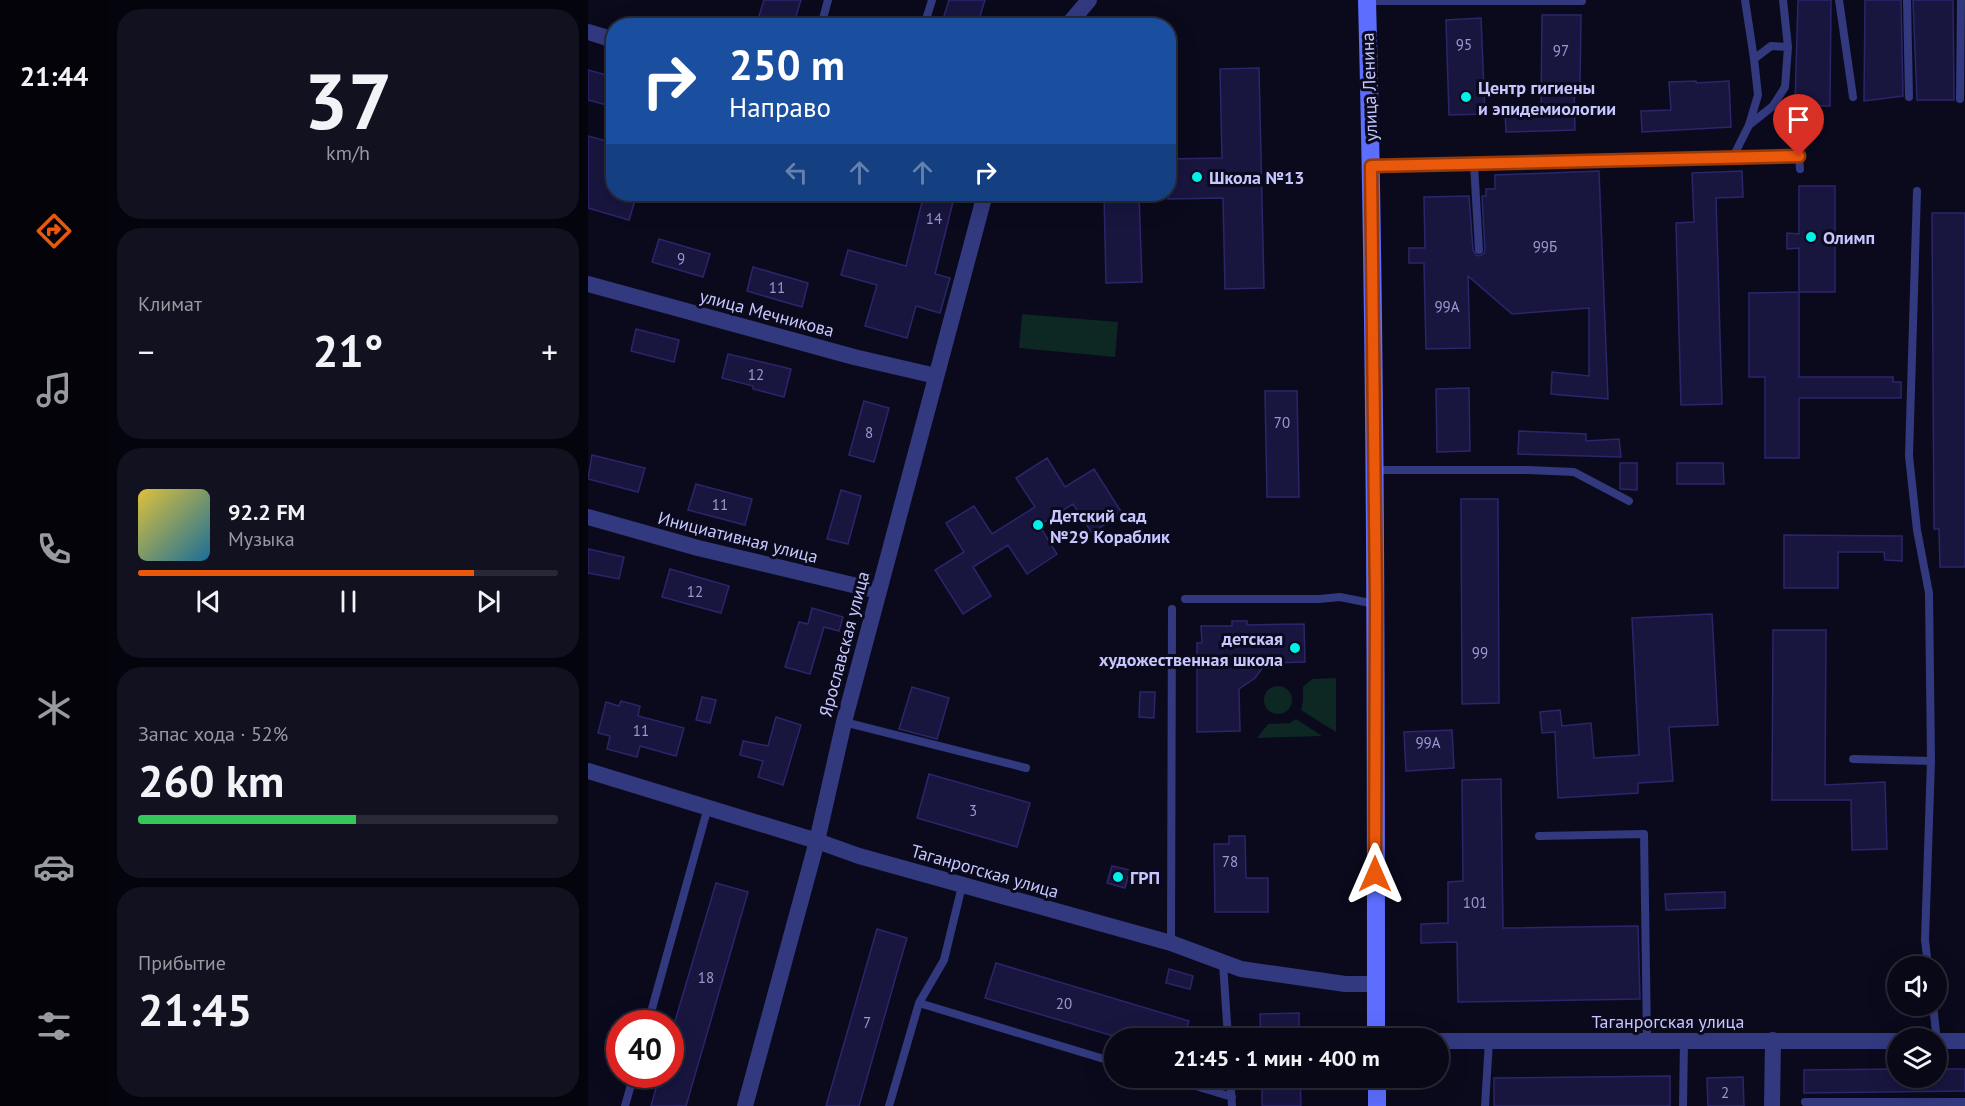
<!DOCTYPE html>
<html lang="ru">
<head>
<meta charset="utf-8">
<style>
	body { margin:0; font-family:"PT Sans",sans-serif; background:#11111f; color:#f1f3f6; height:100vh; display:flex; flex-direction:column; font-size:22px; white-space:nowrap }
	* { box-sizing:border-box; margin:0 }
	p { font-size:20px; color:#989aa1 }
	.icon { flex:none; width:33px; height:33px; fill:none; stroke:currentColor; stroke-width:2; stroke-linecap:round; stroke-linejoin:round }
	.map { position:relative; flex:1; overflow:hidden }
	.details { display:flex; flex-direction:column; gap:9px; padding:9px; background:#04040c; width:480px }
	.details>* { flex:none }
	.guide { position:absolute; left:18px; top:18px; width:570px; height:183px; border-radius:24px; box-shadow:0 6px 24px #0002,0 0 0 2px #292935; background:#1a4fa0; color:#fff; overflow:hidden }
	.controls { position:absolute; left:1299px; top:956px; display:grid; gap:12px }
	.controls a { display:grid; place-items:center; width:60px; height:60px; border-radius:50%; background:#080816; box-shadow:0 6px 24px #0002,0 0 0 2px #292935; font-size:30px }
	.speed { position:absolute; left:18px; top:1010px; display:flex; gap:12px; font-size:30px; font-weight:700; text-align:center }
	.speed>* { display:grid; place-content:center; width:78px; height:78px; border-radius:50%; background:#080816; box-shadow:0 6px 24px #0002,0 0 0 2px #292935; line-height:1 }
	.speed .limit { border:9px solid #d22; background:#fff; color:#111 }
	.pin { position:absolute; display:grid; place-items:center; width:51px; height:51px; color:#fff; margin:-62px -26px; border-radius:50% 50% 50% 0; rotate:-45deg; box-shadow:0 0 6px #0007 }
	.pin .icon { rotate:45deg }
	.me { position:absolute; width:66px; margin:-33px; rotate:0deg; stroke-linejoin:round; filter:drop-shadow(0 0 4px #0008) }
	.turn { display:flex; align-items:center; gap:21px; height:126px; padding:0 24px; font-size:27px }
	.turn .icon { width:78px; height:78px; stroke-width:2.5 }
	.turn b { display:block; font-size:42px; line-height:51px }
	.lanes { display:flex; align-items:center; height:57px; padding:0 24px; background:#0003; justify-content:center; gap:30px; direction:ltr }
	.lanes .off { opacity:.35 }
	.big { font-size:45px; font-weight:800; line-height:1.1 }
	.details .card { flex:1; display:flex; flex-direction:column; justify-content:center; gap:9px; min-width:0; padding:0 21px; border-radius:24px; background:#11111f }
	.details .dial { align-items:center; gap:0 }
	.dial b { font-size:78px; line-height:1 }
	.song { display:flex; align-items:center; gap:18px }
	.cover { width:72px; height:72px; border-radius:9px; background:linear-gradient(135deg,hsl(50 70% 55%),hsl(200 70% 35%)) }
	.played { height:6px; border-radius:3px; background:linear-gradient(90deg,#ea580c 80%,#292935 80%) }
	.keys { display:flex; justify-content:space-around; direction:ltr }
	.heat { display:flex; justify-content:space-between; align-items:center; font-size:33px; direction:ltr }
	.charge { height:9px; border-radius:4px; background:linear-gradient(90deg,#34c759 52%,#292935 0) }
	.trip { position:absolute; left:516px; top:1028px; width:345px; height:60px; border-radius:30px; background:#080816; box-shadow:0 6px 24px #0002,0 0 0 2px #292935; font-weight:800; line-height:60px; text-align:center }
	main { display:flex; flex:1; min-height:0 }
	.menu { display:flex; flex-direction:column; width:108px; justify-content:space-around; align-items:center; background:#030309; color:#989aa1 }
	.menu .icon { width:42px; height:42px }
	.menu .on { color:#ea580c }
	.menu b { font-size:27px; color:#f1f3f6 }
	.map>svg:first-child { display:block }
	.green { fill:#0d2722 }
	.building { fill:#18153f; stroke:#2a266c; stroke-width:1.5 }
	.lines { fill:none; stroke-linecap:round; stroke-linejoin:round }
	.lane { stroke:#32397f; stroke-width:8 }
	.street { stroke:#32397f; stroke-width:16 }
	.secondary { stroke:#5d6eff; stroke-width:18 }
	.route-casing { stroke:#983908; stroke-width:15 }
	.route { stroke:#ea580c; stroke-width:10 }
	.poi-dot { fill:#00f1e9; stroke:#0b0a1d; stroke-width:2 }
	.labels { text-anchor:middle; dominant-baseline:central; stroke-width:6; stroke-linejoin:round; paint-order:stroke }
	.number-label { font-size:15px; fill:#9a9acf }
	.street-label { font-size:18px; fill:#c6c7ff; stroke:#0b0a1d }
	.poi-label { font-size:18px; font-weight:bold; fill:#c6c7ff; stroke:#0b0a1d; text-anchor:start }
</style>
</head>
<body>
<main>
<nav class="menu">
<b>21:44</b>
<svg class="icon on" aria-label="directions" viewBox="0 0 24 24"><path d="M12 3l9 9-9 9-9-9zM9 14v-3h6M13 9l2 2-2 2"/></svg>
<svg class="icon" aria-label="music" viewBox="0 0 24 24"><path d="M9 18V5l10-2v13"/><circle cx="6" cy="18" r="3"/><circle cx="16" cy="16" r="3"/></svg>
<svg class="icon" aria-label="phone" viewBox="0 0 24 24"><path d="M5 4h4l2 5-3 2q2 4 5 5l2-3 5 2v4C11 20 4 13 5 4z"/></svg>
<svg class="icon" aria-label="climate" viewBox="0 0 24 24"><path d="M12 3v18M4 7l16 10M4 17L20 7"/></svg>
<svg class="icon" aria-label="car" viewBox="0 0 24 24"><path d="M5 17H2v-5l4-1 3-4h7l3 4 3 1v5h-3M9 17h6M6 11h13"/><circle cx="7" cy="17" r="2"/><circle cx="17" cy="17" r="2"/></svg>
<svg class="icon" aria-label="filters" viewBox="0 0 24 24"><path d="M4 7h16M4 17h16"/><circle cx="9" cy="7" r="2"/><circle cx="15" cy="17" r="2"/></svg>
</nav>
<section class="details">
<div class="card dial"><b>37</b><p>km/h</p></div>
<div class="card"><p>Климат</p>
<div class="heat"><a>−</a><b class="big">21°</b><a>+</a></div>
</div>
<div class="card">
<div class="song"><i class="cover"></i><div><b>92.2 FM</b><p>Музыка</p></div></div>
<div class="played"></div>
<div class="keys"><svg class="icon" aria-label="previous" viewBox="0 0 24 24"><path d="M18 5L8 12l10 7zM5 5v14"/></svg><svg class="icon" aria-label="pause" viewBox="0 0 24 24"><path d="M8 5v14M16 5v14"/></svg><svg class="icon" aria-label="next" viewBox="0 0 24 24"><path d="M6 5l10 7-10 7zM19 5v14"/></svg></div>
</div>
<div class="card"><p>Запас хода · 52%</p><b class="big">260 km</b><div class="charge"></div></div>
<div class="card"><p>Прибытие</p><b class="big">21:45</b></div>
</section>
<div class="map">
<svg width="1377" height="1106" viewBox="0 0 1377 1106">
	<rect width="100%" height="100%" fill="#0b0a1d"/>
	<path class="green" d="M 434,314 L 530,322 L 527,357 L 431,348 Z
		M 748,678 L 748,732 L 713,710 L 715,701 L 715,687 L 724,679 Z
		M676 700a14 14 0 1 1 28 0a14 14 0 1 1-28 0Z
		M 708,719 L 734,736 L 669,738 L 680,724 L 702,723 Z"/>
	<path class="building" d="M 176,0 L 213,0 L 205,26 L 168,26 Z
		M 361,0 L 397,0 L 389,26 L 353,26 Z
		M 1210,0 L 1243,0 L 1242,106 L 1207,105 Z
		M 1277,0 L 1313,0 L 1315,96 L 1276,101 Z
		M 1325,0 L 1365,0 L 1366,100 L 1329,100 Z
		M 954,15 L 993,15 L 992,86 L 986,86 L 987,130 L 918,132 L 917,112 L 953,111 Z
		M 893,18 L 897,114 L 861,115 L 858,20 Z
		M 671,68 L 676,288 L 637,289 L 635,198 L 580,199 L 580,159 L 634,158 L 632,69 Z
		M 0,70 L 26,77 L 26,107 L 0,100 Z
		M 1108,81 L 1108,83 L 1141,81 L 1143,127 L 1054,132 L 1053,111 L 1083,110 L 1081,82 Z
		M 0,136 L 26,143 L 26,194 L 49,194 L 41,220 L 0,208 Z
		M 1011,171 L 1020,399 L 963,394 L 964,372 L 1001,376 L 1001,308 L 924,314 L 880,276 L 882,348 L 838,349 L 836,263 L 821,263 L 821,248 L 837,248 L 836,197 L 881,196 L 885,250 L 888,255 L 892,256 L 896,253 L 897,250 L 894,196 L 898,196 L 898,189 L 907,189 L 907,175 Z
		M 1154,171 L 1155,197 L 1128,198 L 1134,404 L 1093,405 L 1088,223 L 1106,222 L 1104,173 Z
		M 1211,186 L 1247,186 L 1247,292 L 1211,292 L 1211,248 L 1199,249 L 1199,233 L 1211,234 Z
		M 336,194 L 367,194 L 347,274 L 362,278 L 352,313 L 328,306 L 319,338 L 277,326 L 289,285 L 253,275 L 260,250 L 318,266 Z
		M 516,194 L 551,194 L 554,282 L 518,283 Z
		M 1344,213 L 1377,213 L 1377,567 L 1352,567 L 1351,529 L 1346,529 Z
		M 71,239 L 122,254 L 115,277 L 64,262 Z
		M 165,267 L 220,283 L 214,307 L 159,291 Z
		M 1211,292 L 1211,377 L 1305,377 L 1305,382 L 1313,382 L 1313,398 L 1211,398 L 1211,458 L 1177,458 L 1177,377 L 1161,377 L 1161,293 Z
		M 48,329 L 91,340 L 86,362 L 43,351 Z
		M 140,354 L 203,369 L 196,397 L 165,389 L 165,386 L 134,378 Z
		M 881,388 L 882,451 L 849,452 L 848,389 Z
		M 677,391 L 709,391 L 711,497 L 679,497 Z
		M 276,401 L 301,408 L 286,462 L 261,455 Z
		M 931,431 L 998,434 L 998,441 L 1031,439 L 1033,457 L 930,454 Z
		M 4,455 L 57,468 L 50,492 L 0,479 Z
		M 459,458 L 477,487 L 506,469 L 534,513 L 504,533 L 485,504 L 451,525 L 469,554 L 439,574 L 420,545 L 385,567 L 403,596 L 375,614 L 347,570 L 376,552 L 358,523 L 386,506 L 404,534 L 447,507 L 428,478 Z
		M 1032,463 L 1049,463 L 1049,490 L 1032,489 Z
		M 1089,463 L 1135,463 L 1136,484 L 1089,484 Z
		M 108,484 L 164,499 L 157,525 L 100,510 Z
		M 253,490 L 273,496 L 260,544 L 239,539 Z
		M 873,499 L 910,499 L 911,703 L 874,704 Z
		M 1196,535 L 1314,536 L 1314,561 L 1297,560 L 1296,552 L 1250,552 L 1250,588 L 1196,588 Z
		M 0,549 L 36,557 L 31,579 L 0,573 Z
		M 82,569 L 141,586 L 133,613 L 74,597 Z
		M 224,608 L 255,617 L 251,631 L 236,627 L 222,674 L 197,667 L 211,622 L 220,624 Z
		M 1124,614 L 1130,725 L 1081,727 L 1085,781 L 1050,783 L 1050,793 L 970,798 L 967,732 L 954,733 L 952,712 L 972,710 L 974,726 L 1003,723 L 1006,758 L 1051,755 L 1044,618 Z
		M 644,621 L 659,621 L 659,625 L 716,624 L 717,662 L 678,663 L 667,678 L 651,689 L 652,731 L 609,732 L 609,643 L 614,643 L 613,626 L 644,626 Z
		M 1185,630 L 1238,630 L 1237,785 L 1297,782 L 1299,849 L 1264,850 L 1263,800 L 1184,800 Z
		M 324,687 L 361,698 L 349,739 L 311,729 Z
		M 552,692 L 567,692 L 566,718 L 551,717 Z
		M 114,697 L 128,700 L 122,723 L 108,720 Z
		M 33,701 L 52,706 L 50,716 L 96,728 L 88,756 L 52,746 L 49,757 L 19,749 L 22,736 L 10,733 L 18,702 L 31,706 Z
		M 188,717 L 213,725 L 195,785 L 170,777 L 175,761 L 152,755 L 155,741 L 180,746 Z
		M 864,730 L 866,768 L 818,771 L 816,732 Z
		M 341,774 L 442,803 L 429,847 L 329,818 Z
		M 913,779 L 915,928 L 1050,926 L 1052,999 L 870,1002 L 869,942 L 833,943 L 833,924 L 860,923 L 860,882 L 875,881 L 874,780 Z
		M 641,836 L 657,836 L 658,878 L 680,878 L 680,912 L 627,912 L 626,844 L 641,844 Z
		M 524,866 L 542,870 L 537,888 L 519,883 Z
		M 128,883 L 160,892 L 98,1106 L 63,1106 L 72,1074 L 82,1074 L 82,1038 Z
		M 1137,892 L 1137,908 L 1078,910 L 1077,894 Z
		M 289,929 L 319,938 L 312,962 L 271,1106 L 238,1106 Z
		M 408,963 L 601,1021 L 595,1038 L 532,1038 L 397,998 Z
		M 581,969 L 605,976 L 602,989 L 578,983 Z
		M 711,1013 L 711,1038 L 673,1038 L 672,1014 Z
		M 1310,1069 L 1310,1077 L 1348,1077 L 1348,1069 L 1377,1069 L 1377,1091 L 1216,1093 L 1216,1070 Z
		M 1082,1076 L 1082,1106 L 906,1106 L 906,1078 Z
		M 674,1077 L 712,1077 L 713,1106 L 674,1106 Z
		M 1155,1077 L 1156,1106 L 1120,1106 L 1119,1078 Z"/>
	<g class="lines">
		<path class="lane" d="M 1157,0 L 1166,59
			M 1251,0 L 1265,97
			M 1319,0 L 1321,97
			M 779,1 L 994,1
			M 233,26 L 240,0
			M 336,26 L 344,0
			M 1372,99 L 1373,0
			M 1161,125 L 1170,95 L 1166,59 L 1183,46 L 1200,47
			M 1144,159 L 1161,125 L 1185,106 L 1197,87 L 1200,47 L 1195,0
			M 886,164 L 891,250
			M 783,166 L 1211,156 L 1212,169
			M 1329,191 L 1321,456 L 1329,530 L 1341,593 L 1343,761 L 1337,940 L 1340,966
			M 787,470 L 940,470 L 986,472 L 1041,501
			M 597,599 L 731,599 L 752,597 L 787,604
			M 256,722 L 438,768
			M 1265,759 L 1343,761
			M 951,836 L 1056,834 L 1059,1040
			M 583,943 L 584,609
			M 635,963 L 640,1038
			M 331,1003 L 526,1062
			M 1345,1005 L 1349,1041
			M 60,1023 L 120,807
			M 578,1077 L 644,1097
			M 642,1077 L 644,1106
			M 1217,1102 L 1377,1102
			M 37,1106 L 46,1074
			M 301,1106 L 331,1003 L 356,960 L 374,886
			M 897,1106 L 901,1041
			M 1095,1106 L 1096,1040"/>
		<path class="street" d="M 479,26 L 501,0
			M 0,32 L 26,40
			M 0,284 L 266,357 L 348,376
			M 0,517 L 110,548 L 290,591
			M 0,771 L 229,841 L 271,856 L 583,943 L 653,969 L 757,984 L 788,984
			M 850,1041 L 1310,1041
			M 1348,1041 L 1377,1041
			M 157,1106 L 229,841 L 256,722 L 397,194
			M 1184,1106 L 1185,1040"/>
		<path class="secondary" d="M 779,0 C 788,346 788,692 788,1038
			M 789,1077 L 789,1106"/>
	</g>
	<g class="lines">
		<defs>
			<path id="route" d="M 787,874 L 788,604 L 783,166 L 1211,156"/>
		</defs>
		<use href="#route" class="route-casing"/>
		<use href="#route" class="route"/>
	</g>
	<g class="poi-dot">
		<circle cx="878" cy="97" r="6"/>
		<circle cx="609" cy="177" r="6"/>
		<circle cx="1223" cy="237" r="6"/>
		<circle cx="450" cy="525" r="6"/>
		<circle cx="707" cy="648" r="6"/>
		<circle cx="530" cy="877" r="6"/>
	</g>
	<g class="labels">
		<g class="number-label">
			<text x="876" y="44">95</text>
			<text x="973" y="50">97</text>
			<text x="346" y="218">14</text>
			<text x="957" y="246">99Б</text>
			<text x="93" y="258">9</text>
			<text x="189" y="287">11</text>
			<text x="859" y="306">99А</text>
			<text x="168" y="374">12</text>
			<text x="694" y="422">70</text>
			<text x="281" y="432">8</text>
			<text x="132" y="504">11</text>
			<text x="107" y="591">12</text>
			<text x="892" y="652">99</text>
			<text x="53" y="730">11</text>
			<text x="840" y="742">99А</text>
			<text x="385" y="810">3</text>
			<text x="642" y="861">78</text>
			<text x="887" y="902">101</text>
			<text x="118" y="977">18</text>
			<text x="476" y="1003">20</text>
			<text x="279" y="1022">7</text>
			<text x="1137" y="1092">2</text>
		</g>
		<g class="street-label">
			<text transform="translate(781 87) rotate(-92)">улица Ленина</text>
			<text transform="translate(179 313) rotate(15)">улица Мечникова</text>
			<text transform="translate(150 537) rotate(14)">Инициативная улица</text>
			<text transform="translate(256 644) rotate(-75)">Ярославская улица</text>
			<text transform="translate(397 871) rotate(16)">Таганрогская улица</text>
			<text x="1080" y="1021">Таганрогская улица</text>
		</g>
		<g class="poi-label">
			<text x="890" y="87">Центр гигиены<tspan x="890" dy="21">и эпидемиологии</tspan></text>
			<text x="621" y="177">Школа №13</text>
			<text x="1235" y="237">Олимп</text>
			<text x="462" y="515">Детский сад<tspan x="462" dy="21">№29 Кораблик</tspan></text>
			<text x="695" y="638" text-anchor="end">детская<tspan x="695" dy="21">художественная школа</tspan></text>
			<text x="542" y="877">ГРП</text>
		</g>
	</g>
</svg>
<div class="controls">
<a><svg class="icon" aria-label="sound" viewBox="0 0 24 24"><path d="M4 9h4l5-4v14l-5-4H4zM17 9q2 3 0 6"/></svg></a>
<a><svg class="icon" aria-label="layers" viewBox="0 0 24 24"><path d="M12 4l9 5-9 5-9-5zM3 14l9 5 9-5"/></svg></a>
</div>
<div class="speed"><div class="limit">40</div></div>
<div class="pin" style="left:1211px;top:156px;background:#d93025"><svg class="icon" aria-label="arrive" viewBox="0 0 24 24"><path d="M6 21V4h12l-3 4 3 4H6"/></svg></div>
<svg class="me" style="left:787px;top:874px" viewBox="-20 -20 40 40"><path d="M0-17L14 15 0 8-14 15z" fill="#ea580c" stroke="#fff" stroke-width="4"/></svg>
<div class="trip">21:45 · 1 мин · 400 m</div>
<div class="guide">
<div class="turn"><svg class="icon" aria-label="right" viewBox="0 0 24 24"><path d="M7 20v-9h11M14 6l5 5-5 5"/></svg><div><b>250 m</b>Направо</div></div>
<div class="lanes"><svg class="icon off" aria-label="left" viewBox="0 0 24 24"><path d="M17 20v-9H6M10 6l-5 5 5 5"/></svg><svg class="icon off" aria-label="ahead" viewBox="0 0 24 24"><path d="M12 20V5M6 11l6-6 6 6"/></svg><svg class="icon off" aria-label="ahead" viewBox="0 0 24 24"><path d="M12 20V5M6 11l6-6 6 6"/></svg><svg class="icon" aria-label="right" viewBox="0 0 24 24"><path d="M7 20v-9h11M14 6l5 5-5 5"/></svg></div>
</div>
</div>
</main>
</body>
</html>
